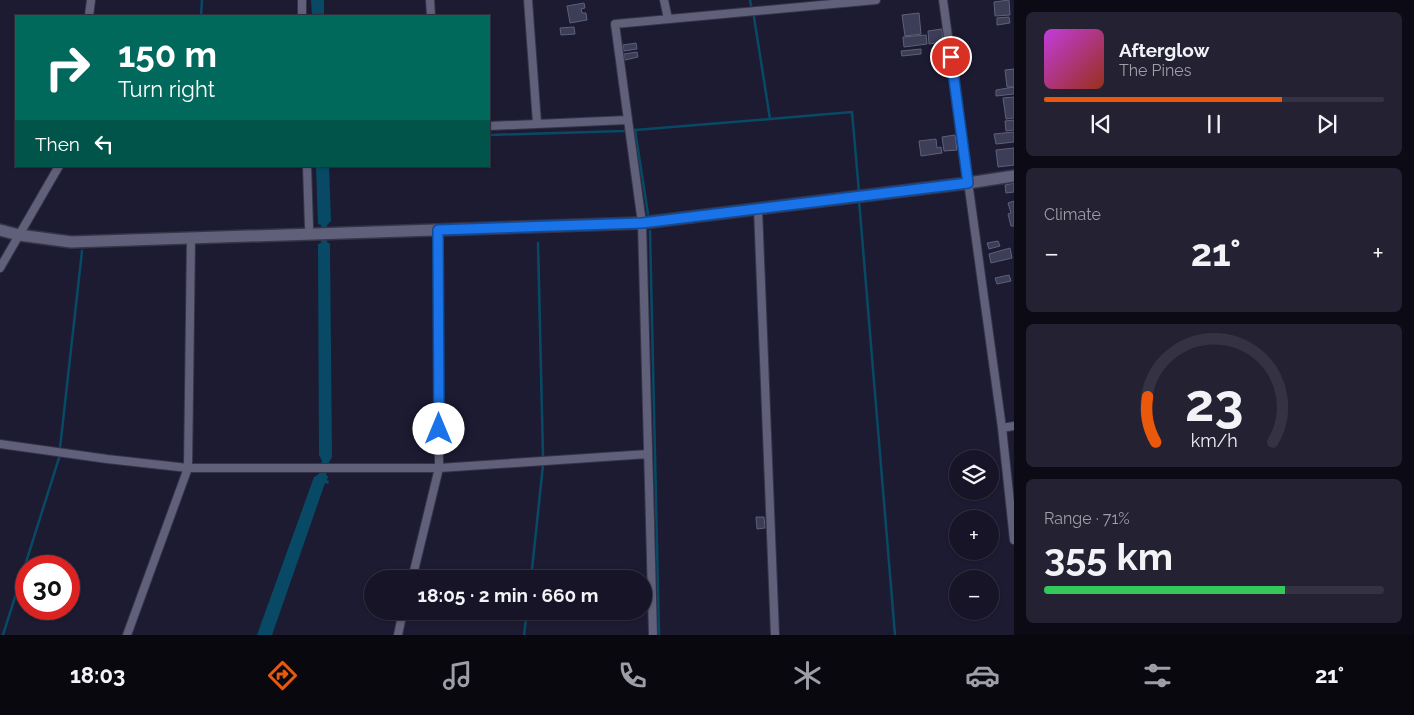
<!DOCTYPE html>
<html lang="en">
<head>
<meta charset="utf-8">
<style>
	body { margin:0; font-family:Raleway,sans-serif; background:#232132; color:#f1f3f6; height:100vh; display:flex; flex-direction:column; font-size:19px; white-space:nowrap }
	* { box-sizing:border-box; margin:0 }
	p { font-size:16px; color:#9e9ea7 }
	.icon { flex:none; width:28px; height:28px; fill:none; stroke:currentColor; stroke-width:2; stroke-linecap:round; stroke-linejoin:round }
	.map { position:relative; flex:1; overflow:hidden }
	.side { display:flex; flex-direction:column; gap:12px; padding:12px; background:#0c0b15; width:400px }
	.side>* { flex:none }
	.top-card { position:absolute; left:15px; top:15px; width:475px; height:152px; border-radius:0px; box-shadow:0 1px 4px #0004,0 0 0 1px #353343; background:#00695c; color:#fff; overflow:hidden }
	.tools { position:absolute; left:949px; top:450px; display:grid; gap:10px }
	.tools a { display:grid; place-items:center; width:50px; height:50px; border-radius:50%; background:#161426; box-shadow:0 1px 4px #0004,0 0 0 1px #353343; font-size:25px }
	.speed { position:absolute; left:15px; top:555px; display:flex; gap:10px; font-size:25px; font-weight:700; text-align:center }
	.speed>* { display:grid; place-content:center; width:65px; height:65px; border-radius:50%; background:#161426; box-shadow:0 1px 4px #0004,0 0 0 1px #353343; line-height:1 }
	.speed .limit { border:8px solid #d22; background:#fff; color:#111 }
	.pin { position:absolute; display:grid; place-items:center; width:42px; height:42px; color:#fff; margin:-21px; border:2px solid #fff; border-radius:50%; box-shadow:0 1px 5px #0007 }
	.me { position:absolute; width:55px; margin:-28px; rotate:0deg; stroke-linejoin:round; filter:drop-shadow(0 0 4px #0008) }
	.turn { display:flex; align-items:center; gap:18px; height:105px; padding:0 20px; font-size:22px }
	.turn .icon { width:65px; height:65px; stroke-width:2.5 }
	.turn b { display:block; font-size:35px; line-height:42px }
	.then { display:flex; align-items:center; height:48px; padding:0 20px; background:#0003; gap:10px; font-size:19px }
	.big { font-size:38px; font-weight:700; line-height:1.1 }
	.side .card { flex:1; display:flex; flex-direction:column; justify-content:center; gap:8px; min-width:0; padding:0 18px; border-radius:8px; background:#232132 }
	.side .dial { align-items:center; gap:0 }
	.dial svg { height:130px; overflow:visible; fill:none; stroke:#353343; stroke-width:7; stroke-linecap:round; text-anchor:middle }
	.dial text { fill:#f1f3f6; stroke:none }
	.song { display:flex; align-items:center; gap:15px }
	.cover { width:60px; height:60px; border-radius:8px; background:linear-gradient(135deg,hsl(290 70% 55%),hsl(10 70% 35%)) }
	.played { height:5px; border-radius:2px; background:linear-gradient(90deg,#ea580c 70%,#353343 70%) }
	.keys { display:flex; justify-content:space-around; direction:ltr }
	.heat { display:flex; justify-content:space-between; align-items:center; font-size:28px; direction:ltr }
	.charge { height:8px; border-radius:4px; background:linear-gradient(90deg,#34c759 71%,#353343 0) }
	.trip { position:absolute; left:364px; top:570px; width:288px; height:50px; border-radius:25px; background:#161426; box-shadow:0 1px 4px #0004,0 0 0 1px #353343; font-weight:700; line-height:50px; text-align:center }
	.menu { display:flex; height:80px; justify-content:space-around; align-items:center; background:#09080f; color:#9e9ea7 }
	.menu .icon { width:35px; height:35px }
	.menu .active { color:#ea580c }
	.menu b { font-size:22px; color:#f1f3f6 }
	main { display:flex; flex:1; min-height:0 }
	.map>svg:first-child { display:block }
	.water { fill:#084a65 }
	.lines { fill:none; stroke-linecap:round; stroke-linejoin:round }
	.stream { stroke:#084a65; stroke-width:2.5 }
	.building { fill:#3c3d56; stroke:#5e5f7a }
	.street-casing { stroke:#363447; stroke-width:10 }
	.secondary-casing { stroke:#363447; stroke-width:14 }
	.street { stroke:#61607b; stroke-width:8 }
	.secondary { stroke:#61607b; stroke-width:11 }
	.route-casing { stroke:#114b97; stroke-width:12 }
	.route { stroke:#1a73e8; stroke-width:9 }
</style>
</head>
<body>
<main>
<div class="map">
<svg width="1014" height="635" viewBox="0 0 1014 635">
	<rect width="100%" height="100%" fill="#1d1b32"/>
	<path class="water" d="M 311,0 L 324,0 L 324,16 L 312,16 Z
		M 316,166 L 329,166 L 331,221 L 327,225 L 327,242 L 330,244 L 330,249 L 332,457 L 329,462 L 326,474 L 328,477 L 327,480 L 329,481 L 328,484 L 325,483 L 272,635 L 257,635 L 314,477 L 319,474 L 322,461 L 319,455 L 318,249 L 318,244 L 321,243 L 321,225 L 318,224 Z"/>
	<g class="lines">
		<path class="stream" d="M 750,0 L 751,5
			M 201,16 L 202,0
			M 770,119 L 852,112 L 859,192
			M 635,130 L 648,214
			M 489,135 L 623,131 L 770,119 L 754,17
			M 859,200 L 895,635
			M 650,231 L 659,635
			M 538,243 L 543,456
			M 60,448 L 82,251
			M 531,579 L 543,465
			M 3,635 L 59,458
			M 524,635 L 527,611"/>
	</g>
	<path class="building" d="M 1009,0 L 1010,15 L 995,16 L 994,2 Z
		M 584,3 L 585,8 L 581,9 L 582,13 L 586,13 L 587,20 L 570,23 L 567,6 Z
		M 919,13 L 921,34 L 905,36 L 902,15 Z
		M 1009,17 L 1010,23 L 997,25 L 997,18 Z
		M 574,27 L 575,34 L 561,35 L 560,28 Z
		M 942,29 L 943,42 L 929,44 L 928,31 Z
		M 926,35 L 927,44 L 904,47 L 903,37 Z
		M 636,43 L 637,49 L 624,51 L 623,45 Z
		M 921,49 L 921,54 L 902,56 L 901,51 Z
		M 637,52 L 638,57 L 625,60 L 624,54 Z
		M 1014,69 L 1014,87 L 1007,87 L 1005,70 Z
		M 1014,87 L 1014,94 L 996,96 L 996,90 Z
		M 1014,97 L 1014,118 L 1006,119 L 1003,98 Z
		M 1014,120 L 1014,130 L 1006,131 L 1005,121 Z
		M 1014,132 L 1014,142 L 996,144 L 994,134 Z
		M 955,135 L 957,150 L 944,151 L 942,137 Z
		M 936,139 L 937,148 L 941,147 L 942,153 L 921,156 L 919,141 Z
		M 1014,148 L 1014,165 L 998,167 L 996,150 Z
		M 1014,183 L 1014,192 L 1006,193 L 1005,185 Z
		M 1014,201 L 1014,226 L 1011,226 L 1008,214 L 1011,213 L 1008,203 Z
		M 998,241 L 1000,246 L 989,249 L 987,243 Z
		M 1010,248 L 1012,258 L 991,263 L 989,254 Z
		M 1009,275 L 1011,281 L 997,284 L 995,278 Z
		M 756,517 L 764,517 L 765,528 L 757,529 Z"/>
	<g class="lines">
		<defs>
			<path id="street" d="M 302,0 L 302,16
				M 430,0 L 431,16
				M 528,0 L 537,123
				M 664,0 L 668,19
				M 943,0 L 1002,428 L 1014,540
				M 89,16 L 91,0
				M 489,126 L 627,120
				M 307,166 L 309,227
				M 758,209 L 775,635
				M 0,268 L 59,166
				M 1002,428 L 1014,426
				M 0,444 L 107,459 L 188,468 L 439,468 L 648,454
				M 412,579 L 439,468 L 438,229
				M 127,635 L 188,468 L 191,238
				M 398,635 L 403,611
				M 653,635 L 642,223 L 615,24 L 876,0"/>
			<path id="secondary" d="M 0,230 L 19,235 L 71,242 L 642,223 L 968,183 L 1014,176"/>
		</defs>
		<use href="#street" class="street-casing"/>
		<use href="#secondary" class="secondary-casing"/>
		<use href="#street" class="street"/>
		<use href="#secondary" class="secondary"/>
	</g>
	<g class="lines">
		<defs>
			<path id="route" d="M 439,429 L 438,230 L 642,223 L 968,183 L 951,57"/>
		</defs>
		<use href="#route" class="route-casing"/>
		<use href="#route" class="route"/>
	</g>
</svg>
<div class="tools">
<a><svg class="icon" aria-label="layers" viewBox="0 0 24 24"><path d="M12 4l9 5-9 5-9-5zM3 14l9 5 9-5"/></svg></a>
<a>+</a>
<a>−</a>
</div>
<div class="speed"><div class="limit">30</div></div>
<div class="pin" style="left:951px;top:57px;background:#d93025"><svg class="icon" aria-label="arrive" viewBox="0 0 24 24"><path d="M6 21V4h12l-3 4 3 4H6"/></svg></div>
<svg class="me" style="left:439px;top:429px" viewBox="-20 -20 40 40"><circle r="19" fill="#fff"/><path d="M0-13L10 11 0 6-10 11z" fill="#1a73e8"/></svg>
<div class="trip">18:05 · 2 min · 660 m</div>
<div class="top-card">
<div class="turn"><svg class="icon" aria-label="right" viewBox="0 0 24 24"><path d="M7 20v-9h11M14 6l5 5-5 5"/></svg><div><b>150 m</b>Turn right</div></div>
<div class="then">Then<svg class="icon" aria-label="left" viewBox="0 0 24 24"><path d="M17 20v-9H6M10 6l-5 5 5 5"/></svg></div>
</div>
</div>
<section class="side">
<div class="card">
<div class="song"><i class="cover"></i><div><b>Afterglow</b><p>The Pines</p></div></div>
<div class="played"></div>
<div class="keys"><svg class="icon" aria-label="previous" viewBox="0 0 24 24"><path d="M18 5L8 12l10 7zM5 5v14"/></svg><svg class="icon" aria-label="pause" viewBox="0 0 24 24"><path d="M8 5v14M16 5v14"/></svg><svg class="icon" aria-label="next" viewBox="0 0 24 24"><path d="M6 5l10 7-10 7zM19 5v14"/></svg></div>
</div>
<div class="card"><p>Climate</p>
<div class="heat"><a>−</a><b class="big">21°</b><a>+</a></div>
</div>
<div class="card dial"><svg viewBox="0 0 100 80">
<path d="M14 69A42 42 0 1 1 86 69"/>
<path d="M14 69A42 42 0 0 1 9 41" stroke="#ea580c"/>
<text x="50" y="56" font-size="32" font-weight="700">23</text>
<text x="50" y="72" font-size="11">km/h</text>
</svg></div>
<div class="card"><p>Range · 71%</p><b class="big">355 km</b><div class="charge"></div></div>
</section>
</main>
<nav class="menu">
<b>18:03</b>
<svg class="icon active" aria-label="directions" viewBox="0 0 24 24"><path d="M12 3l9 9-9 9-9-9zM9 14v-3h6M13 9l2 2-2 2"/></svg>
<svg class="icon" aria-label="music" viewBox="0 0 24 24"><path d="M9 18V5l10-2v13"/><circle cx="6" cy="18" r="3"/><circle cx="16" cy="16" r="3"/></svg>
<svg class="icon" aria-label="phone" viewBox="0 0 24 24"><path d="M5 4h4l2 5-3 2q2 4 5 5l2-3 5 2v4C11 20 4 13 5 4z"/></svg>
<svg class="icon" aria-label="climate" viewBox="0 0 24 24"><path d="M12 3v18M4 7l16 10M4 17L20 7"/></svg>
<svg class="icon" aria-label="car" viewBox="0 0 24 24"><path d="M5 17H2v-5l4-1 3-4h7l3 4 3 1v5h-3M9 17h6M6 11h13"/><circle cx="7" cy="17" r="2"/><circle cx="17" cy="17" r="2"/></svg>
<svg class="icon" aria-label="filters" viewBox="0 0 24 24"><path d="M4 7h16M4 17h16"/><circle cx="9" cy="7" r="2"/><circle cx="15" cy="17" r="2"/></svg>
<b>21°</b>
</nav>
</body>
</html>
